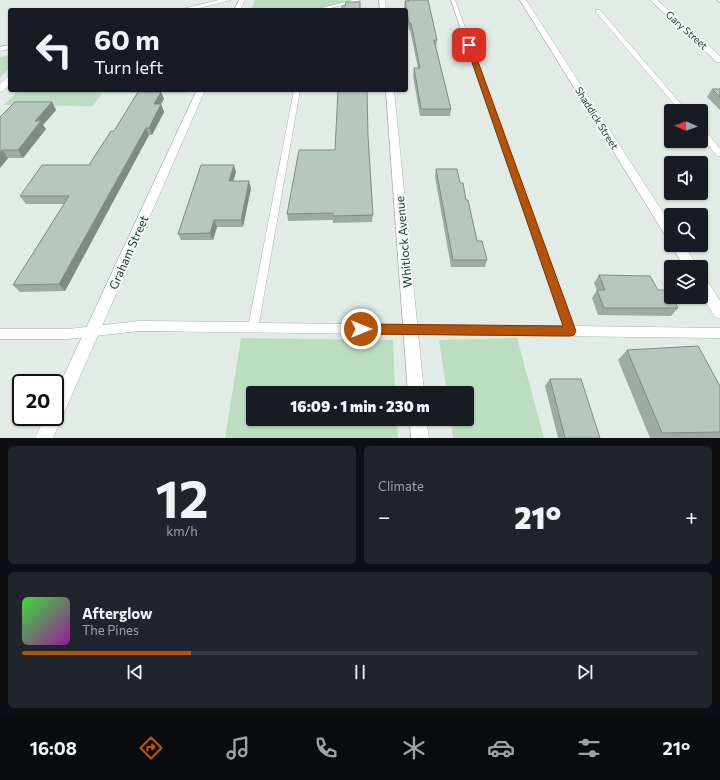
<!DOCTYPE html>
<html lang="en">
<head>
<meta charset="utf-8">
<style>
	body { margin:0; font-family:Commissioner,sans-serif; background:#20242c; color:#f1f3f6; height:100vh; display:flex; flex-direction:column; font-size:15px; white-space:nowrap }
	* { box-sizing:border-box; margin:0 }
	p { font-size:13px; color:#9ea1a6 }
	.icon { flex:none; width:22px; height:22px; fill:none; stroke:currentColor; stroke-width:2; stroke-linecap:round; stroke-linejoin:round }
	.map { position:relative; height:438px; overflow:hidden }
	.side { display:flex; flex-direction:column; gap:8px; padding:8px; background:#0d0f14; flex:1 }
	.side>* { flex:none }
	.banner { position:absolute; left:8px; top:8px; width:400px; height:84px; border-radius:4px; box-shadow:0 1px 3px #0004; background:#171b24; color:#f1f3f6; overflow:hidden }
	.needle { width:26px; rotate:272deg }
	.fabs { position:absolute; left:664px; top:104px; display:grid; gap:8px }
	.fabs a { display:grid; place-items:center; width:44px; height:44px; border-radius:4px; background:#171b24; box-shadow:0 1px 3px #0004; font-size:20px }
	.speed { position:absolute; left:12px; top:374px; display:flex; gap:8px; font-size:20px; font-weight:700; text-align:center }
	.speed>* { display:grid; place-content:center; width:52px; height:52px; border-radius:50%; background:#171b24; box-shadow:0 1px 3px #0004; line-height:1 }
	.speed .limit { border:2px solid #111; border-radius:6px; background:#fff; color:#111 }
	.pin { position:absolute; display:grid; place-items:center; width:34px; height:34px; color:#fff; margin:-17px; border-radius:8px; box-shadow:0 2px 6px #0006 }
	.me { position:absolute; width:44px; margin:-22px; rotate:90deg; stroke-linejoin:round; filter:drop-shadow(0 0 3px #0008) }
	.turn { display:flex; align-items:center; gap:14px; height:84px; padding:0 20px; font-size:18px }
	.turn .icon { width:52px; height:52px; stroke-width:2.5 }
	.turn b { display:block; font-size:28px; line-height:34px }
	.big { font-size:30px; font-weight:800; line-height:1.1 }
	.side .widget { flex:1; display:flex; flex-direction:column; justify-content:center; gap:6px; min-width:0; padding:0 14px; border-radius:6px; background:#20242c }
	.side .dial { align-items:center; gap:0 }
	.dial b { font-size:52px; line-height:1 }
	.song { display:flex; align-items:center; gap:12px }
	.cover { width:48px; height:48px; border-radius:6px; background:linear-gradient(135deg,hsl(120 70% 55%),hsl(300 70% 35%)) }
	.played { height:4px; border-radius:2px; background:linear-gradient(90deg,#b45309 25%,#363941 25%) }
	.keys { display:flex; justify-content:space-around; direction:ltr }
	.heat { display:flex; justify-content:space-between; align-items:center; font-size:22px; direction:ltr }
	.side .tiles { flex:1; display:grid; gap:8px; grid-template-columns:1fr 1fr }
	.widget:last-child { grid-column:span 2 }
	.trip { position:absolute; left:246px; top:386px; width:228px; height:40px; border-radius:4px; background:#171b24; box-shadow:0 1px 3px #0004; font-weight:800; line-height:40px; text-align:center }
	.menu { display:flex; height:64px; justify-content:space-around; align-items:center; background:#090b0e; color:#9ea1a6 }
	.menu .icon { width:28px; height:28px }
	.menu .selected { color:#b45309 }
	.menu b { font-size:18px; color:#f1f3f6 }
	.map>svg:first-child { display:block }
	.green { fill:#bbddc0 }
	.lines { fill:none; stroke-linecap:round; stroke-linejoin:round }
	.lane-casing { stroke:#a5b4ac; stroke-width:1 }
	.street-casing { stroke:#a5b4ac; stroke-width:1 }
	.secondary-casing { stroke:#a0b8ad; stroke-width:1 }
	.lane { fill:#fff; fill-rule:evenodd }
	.street { fill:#fff; fill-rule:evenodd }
	.secondary { fill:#fff; fill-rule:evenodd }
	.wall { fill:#9daba4 }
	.shaded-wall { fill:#808b86 }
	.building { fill:#b7c7bf; stroke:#808b86 }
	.route { fill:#b45309; stroke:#753606 }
	.labels { text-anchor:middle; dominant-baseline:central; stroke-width:4; stroke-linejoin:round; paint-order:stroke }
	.far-street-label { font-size:10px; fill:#223d32; stroke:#f2f8f5 }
	.street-label { font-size:12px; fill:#223d32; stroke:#f2f8f5 }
</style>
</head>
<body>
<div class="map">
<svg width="720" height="438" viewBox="0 0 720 438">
	<rect width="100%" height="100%" fill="#e2ece6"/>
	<path class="green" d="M 255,0 L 357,0 L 312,10 L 251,10 Z
		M 10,55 L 10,67 L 0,77 L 0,57 Z
		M 19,90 L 188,90 L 187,93 L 102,93 L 93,106 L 4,105 Z
		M 241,338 L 393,340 L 395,393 L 253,393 L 253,419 L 397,419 L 398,438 L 225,438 Z
		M 517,338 L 544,438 L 453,438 L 451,419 L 467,419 L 467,393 L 447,393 L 439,340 Z"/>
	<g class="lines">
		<defs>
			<path id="lane" d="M 353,0 L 361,0 L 323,10 L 314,10 Z
				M 451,0 L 455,0 L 574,326 L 720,328 L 720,338 L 139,331 L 68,339 L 0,339 L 0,329 L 68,329 L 139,321 L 249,322 L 294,90 L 300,90 L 259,323 L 563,326 Z
				M 717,0 L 720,0 L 720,2 Z
				M 596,10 L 600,10 L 687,111 L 680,111 L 596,12 Z
				M 701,129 L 704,129 L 720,149 L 720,156 L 717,156 L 701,136 Z"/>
			<path id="street" d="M 239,0 L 245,0 L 240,10 L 234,10 Z
				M 379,0 L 385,0 L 386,10 L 380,10 Z
				M 520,0 L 526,0 L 671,225 L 671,240 L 667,238 Z
				M 650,0 L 657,0 L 720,56 L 720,62 L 717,62 Z
				M 10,76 L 10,84 L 3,91 L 0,92 L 0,84 L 7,77 Z
				M 197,90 L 205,90 L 53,438 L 35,438 L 45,417 L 55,417 L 55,395 Z
				M 386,90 L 394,90 L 424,393 L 408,393 Z
				M 671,244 L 684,245 L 698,267 L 684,267 Z
				M 701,277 L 706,279 L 720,301 L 720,319 L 715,317 L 701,295 Z
				M 410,419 L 426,419 L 429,438 L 411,438 Z"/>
			<path id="secondary" d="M 219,0 L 231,0 L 191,10 L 178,10 Z
				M 10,45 L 10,49 L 0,51 L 0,47 Z"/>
		</defs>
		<use href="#lane" class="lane-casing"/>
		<use href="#street" class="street-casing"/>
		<use href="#secondary" class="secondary-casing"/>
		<use href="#lane" class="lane"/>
		<use href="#street" class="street"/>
		<use href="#secondary" class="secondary"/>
	</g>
	<path class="wall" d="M 407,0 L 428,0 L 437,40 L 436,47 L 451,109 L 450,116 L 420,116 L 413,76 L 414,68 L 418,68 L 410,30 L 409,30 L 406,16 L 406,10 L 405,10 L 404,8 L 405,1 L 407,1 Z
		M 712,89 L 720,89 L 720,110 L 707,97 Z
		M 161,92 L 164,99 L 161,104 L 164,112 L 152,135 L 149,135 L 65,291 L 20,292 L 13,285 L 64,204 L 26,204 L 20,196 L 89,165 L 114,131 Z
		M 52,102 L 56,110 L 43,125 L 46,129 L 23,158 L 8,158 L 0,168 L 0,117 Z
		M 368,136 L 373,215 L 372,222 L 333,223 L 333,220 L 288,221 L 287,214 L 335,150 Z
		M 436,169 L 460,183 L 466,200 L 477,241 L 487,260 L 485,267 L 451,267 L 435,177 Z
		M 236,172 L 233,181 L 251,188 L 243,227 L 217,227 L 213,240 L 181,240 L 178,234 Z
		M 599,275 L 658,290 L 678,308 L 671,316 L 598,315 L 592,298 L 597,290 L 594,283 Z
		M 627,350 L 720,386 L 720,438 L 650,438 L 618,360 Z
		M 550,379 L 600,438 L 558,438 L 545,386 Z"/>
	<path class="shaded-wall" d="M 161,92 L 164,99 L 161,104 L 164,112 L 152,135 L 149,128 L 154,104 Z
		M 52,102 L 56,110 L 43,125 L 46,129 L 23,158 L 18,150 L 35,121 Z
		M 146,128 L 149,135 L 65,291 L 59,284 Z
		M 2,150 L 8,158 L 0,168 L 0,153 Z
		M 234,165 L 236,172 L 231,188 L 229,181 Z
		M 249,181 L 251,188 L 243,227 L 241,220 Z
		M 214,220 L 217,227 L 213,240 L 210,233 Z"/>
	<path class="building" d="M 409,0 L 428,0 L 437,40 L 434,40 L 451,109 L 421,109 L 414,68 L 420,68 L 411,23 L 409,23 L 405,1 L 409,1 Z
		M 346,2 L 360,2 L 360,10 L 342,10 L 342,6 L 345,6 Z
		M 712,89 L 720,89 L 720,97 Z
		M 338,90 L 367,90 L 368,136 L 373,215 L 333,216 L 333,213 L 287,214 L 299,150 L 335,150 Z
		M 138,92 L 161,92 L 154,104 L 161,104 L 149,128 L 146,128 L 59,284 L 13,285 L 69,196 L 20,196 L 42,165 L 89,165 L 111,131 L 114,131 Z
		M 15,102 L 52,102 L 35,121 L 41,121 L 18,150 L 2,150 L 0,153 L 0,117 Z
		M 201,165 L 234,165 L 229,181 L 249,181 L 241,220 L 214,220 L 210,233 L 178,234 Z
		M 436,169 L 457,169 L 460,183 L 463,183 L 466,200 L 468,200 L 477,241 L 482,241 L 487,260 L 453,260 Z
		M 599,275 L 650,276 L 658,290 L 668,290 L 671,295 L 671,297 L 672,297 L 678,308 L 604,308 L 597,290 L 605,290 Z
		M 698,346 L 720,386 L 720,432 L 662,433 L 627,350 Z
		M 550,379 L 581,379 L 600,438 L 565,438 Z"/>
	<path class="route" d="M 469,43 L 472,45 L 576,331 L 574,335 L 570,336 L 361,334 L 357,332 L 356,329 L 357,325 L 361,324 L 563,326 L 466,45 Z"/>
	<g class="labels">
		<g class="far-street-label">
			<text transform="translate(687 30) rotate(42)">Gary Street</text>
			<text transform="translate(597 118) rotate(58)">Shaddick Street</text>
		</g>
		<g class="street-label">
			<text transform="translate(403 242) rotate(-95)">Whitlock Avenue</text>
			<text transform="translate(128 252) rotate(-66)">Graham Street</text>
		</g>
	</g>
</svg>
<div class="fabs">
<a><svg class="needle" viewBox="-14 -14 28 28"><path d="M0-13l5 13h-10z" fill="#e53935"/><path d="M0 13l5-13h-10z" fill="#9ea1a6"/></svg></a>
<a><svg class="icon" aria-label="sound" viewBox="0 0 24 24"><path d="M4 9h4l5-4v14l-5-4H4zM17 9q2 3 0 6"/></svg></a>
<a><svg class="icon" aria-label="search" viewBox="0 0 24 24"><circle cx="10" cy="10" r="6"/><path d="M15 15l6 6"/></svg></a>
<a><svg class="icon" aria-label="layers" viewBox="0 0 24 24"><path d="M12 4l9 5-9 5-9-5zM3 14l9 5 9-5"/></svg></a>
</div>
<div class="speed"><div class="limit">20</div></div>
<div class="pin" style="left:469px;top:45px;background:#d93025"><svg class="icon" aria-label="arrive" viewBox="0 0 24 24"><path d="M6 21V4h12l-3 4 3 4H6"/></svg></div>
<svg class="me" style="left:361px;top:329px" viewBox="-20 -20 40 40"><circle r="17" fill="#b45309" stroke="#fff" stroke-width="3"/><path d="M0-11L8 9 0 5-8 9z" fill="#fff"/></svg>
<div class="trip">16:09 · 1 min · 230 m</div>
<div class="banner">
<div class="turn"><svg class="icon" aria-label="left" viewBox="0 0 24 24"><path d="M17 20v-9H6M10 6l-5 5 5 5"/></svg><div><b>60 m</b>Turn left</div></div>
</div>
</div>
<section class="side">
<div class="tiles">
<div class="widget dial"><b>12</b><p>km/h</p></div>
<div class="widget"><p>Climate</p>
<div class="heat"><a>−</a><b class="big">21°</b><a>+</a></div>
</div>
<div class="widget">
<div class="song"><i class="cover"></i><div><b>Afterglow</b><p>The Pines</p></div></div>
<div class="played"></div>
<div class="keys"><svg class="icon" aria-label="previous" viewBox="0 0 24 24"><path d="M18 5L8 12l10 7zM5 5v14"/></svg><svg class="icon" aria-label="pause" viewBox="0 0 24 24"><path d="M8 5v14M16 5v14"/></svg><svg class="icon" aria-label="next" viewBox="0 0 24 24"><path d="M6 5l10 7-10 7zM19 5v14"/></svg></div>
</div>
</div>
</section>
<nav class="menu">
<b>16:08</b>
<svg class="icon selected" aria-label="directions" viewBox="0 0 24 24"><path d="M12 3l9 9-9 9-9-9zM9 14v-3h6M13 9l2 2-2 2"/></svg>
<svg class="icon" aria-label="music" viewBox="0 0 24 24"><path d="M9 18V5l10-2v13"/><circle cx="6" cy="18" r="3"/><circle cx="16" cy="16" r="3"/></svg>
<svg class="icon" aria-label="phone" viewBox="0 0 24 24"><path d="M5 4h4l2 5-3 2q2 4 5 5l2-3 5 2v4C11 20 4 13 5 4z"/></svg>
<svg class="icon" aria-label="climate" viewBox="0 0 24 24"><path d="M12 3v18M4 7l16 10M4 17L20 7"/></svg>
<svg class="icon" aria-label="car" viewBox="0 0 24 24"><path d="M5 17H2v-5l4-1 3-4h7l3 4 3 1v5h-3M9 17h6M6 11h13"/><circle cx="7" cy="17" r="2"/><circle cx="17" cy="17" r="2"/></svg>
<svg class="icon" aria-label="filters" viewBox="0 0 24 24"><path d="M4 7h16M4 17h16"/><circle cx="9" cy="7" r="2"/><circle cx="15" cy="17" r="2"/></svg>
<b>21°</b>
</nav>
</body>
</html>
